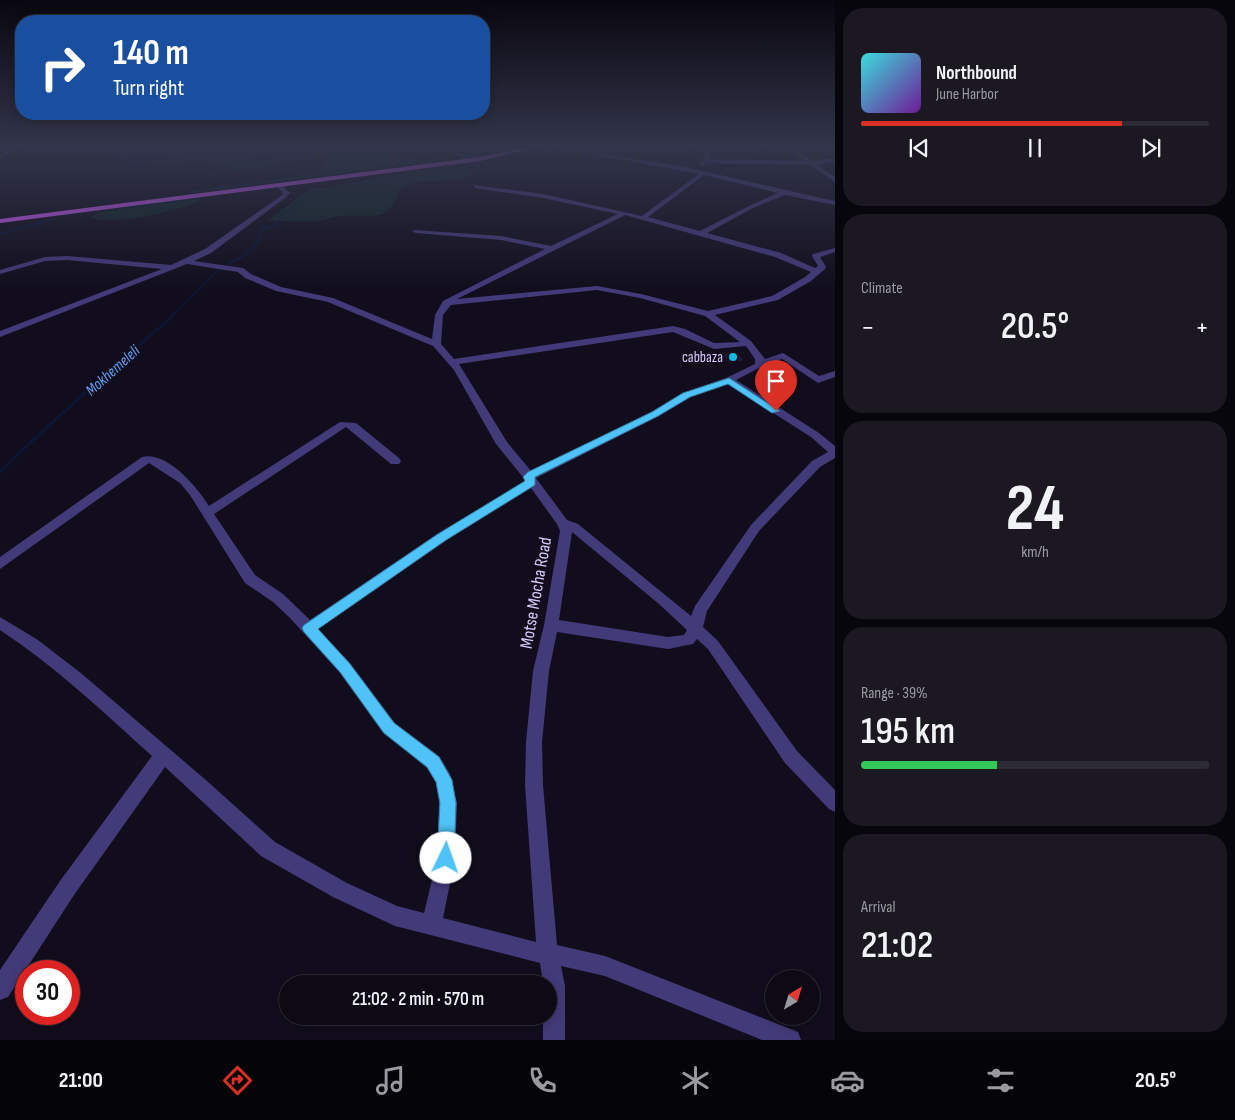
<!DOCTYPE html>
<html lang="en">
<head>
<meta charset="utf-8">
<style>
	body { margin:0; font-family:"Sofia Sans Condensed",sans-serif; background:#1b1822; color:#f1f3f6; height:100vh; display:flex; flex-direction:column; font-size:19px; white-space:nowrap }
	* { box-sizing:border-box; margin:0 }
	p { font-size:16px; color:#9a9aa0 }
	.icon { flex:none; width:28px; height:28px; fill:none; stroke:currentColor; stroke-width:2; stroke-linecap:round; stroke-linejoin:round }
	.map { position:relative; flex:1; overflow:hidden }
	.panel { display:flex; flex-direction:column; gap:8px; padding:8px; background:#07060c; width:400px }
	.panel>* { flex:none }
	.guide { position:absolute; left:15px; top:15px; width:475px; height:105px; border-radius:20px; box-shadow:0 2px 12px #0003,0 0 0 1px #2d2b34; background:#1a4fa0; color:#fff; overflow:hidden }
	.needle { width:32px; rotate:38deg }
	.controls { position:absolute; left:765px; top:970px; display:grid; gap:10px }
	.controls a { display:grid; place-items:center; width:55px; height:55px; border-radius:50%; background:#0d0a15; box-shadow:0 2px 12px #0003,0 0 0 1px #2d2b34; font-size:25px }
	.speed { position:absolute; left:15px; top:960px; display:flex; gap:10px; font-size:25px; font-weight:700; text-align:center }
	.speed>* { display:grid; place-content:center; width:65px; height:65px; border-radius:50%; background:#0d0a15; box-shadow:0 2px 12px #0003,0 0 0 1px #2d2b34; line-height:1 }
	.speed .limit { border:8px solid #d22; background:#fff; color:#111 }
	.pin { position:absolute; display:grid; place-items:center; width:42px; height:42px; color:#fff; margin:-51px -21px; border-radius:50% 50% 50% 0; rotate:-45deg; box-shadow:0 0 5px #0007 }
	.pin .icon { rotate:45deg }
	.me { position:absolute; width:55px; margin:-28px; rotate:3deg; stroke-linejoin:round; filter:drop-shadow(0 0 4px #0008) }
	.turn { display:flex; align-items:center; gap:18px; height:105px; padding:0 15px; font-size:22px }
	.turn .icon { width:65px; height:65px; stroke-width:2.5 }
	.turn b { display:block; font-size:35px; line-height:42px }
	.big { font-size:38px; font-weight:600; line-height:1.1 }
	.panel .card { flex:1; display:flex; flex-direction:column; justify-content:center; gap:8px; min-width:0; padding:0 18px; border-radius:20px; background:#1b1822 }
	.panel .dial { align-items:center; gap:0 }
	.dial b { font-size:65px; line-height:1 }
	.song { display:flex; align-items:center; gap:15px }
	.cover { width:60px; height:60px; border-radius:8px; background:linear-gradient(135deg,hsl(180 70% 55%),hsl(280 70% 35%)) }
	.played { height:5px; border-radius:2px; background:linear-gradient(90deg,#d93025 75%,#2d2b34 75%) }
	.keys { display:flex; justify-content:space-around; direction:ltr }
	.heat { display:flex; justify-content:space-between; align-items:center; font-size:28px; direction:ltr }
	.charge { height:8px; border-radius:4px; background:linear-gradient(90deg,#34c759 39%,#2d2b34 0) }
	.trip { position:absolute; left:279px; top:975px; width:278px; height:50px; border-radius:25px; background:#0d0a15; box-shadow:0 2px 12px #0003,0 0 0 1px #2d2b34; font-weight:600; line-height:50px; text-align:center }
	.tab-bar { display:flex; height:80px; justify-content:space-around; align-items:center; background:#050408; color:#9a9aa0 }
	.tab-bar .icon { width:35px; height:35px }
	.tab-bar .current { color:#d93025 }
	.tab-bar b { font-size:22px; color:#f1f3f6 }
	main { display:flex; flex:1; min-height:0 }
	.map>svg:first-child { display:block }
	.green { fill:#102426 }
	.water { fill:#0b1637 }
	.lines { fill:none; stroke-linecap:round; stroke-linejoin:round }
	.stream-far3 { stroke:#0b1637; stroke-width:1 }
	.stream-far2 { stroke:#0b1637; stroke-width:2 }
	.stream-far1 { stroke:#0b1637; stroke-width:2.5 }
	.stream { stroke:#0b1637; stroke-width:3 }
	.building { fill:#241a3c }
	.minor { fill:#433a79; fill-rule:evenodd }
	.major { fill:#cc59f5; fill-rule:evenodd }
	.route { fill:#4fc3f7; stroke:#337fa1 }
	.poi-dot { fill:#0db9e5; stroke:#110d1c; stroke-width:2 }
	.labels { text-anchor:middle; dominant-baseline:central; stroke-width:5; stroke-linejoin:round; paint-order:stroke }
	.far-poi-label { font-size:15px; fill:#d6cbfc; stroke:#110d1c; text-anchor:end }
	.far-water-label { font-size:16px; font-style:italic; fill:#5fa0f6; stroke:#110d1c }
	.street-label { font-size:18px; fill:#d6cbfc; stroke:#110d1c }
</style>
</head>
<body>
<main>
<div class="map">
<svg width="835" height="1040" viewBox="0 0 835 1040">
	<rect width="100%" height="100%" fill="#110d1c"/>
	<path class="green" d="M 342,146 L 387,146 L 393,147 L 393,155 L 414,160 L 447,159 L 191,193 L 192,191 L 318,173 L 326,159 L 324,156 L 232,173 L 230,167 C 202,160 175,166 147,165 L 146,162 L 157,160 L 240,158 L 251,159 L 251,162 C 281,160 308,153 338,152 Z
		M 439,146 L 478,146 L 484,151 C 470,165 452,158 439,146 Z
		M 465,167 L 476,170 L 475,172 C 451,189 422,174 400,188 C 390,226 369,213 341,216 C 333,217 326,220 318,221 C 301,223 284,220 267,221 L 311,188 L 325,188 L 411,172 Z
		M 184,198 L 202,199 C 187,210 108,227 91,217 L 97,213 Z"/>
	<path class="water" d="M 113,146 L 339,146 L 338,152 C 308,153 281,160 251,162 L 250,159 L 240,158 L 158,160 C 143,163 128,164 114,157 L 111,152 Z"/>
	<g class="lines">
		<path class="stream-far3" d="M 232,157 C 219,170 205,176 196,191 L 287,179
			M 44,222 L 62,216 L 195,199 L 199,196
			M 277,222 L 283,213 L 316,190 L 308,186"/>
		<path class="stream-far2" d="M 0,234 L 47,221
			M 229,264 C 244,256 260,247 263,229 L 276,224 L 278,221
			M 170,318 L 222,267"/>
		<path class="stream-far1" d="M 33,440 L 85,393 L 97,386 L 122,360 L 172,317"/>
		<path class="stream" d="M 0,472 L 34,439"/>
	</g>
	<path class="building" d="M 734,352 L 744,360 L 731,363 L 721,355 Z"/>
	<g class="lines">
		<path class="minor" d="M 15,146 L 21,146 L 0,159 L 0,155 Z
			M 549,146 L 685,167 L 835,201 L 835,205 L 785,195 L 753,208 L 707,233 L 781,253 L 815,268 L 818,266 L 812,256 L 813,254 L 835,248 L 835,252 L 820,257 L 826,267 L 825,269 L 811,281 L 778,300 L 715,315 L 751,341 L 765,359 L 783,353 L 819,376 L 835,371 L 835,377 L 818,383 L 782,359 L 765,365 L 736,380 L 819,433 L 835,446 L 835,458 L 820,467 L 759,531 L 707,611 L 703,627 L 718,641 L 797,751 L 835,790 L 835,812 L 829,809 L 785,763 L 708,649 L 697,639 L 693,644 L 668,649 L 557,632 L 549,671 L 542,742 L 543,785 L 557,945 L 605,956 L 798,1032 L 801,1040 L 762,1040 L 605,976 L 561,966 L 565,986 L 565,1040 L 543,1040 L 543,1016 L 548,1016 L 548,984 L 543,984 L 540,963 L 395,926 L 333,897 L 261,856 L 165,767 L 74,895 L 8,997 L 0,1000 L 0,970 L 60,881 L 152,756 C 103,712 55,666 0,630 L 0,617 L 38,640 L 82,674 L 207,781 L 275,842 L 347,883 L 397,906 L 424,913 L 437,859 L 439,803 L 436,782 L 427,768 L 383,733 L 340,673 L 290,618 L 273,602 L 245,583 L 190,495 L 180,483 L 149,463 L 0,569 L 0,557 L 142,457 C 167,451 197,487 209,506 L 340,422 L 356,423 L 399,458 L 401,461 L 399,464 L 391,464 L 346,427 L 214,514 L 255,575 L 283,594 L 310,620 L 437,534 L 526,481 L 496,444 L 454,370 L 433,346 L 328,302 L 276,291 L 245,278 L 238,272 L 187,264 L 0,337 L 0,331 L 162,269 L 67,260 L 45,261 L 0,274 L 0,270 L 45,257 L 67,256 L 171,265 L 205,249 L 281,196 L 283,193 L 276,185 L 279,183 L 290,193 L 285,198 L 211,253 L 194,261 L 243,268 L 251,274 L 281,287 L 333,298 L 432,339 L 435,315 L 443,301 L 545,249 L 501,240 L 416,233 L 412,231 L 414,230 L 501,236 L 551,246 L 618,214 L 543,198 L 475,188 L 473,185 L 543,194 L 642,216 L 699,174 ZM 704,175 L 778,193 L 749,206 L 700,231 L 648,217 ZM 625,215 L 775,257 L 811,272 L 805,277 L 772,296 L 708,311 L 641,294 L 597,286 L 457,299 ZM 597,290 L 640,298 L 705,316 L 740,342 L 714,343 L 685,329 L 673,326 L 454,359 L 441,344 L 443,315 L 451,305 ZM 673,332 L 714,349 L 746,346 L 755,359 L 755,364 L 726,378 L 683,393 L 651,412 L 531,471 L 507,442 L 459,364 ZM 728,384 L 811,437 L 828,452 L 812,461 L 751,525 L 695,606 L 691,616 L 578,524 L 567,520 L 536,478 L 659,416 L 691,397 ZM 531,488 L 557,524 L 560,531 L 544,625 L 533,671 L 526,742 L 525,785 L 536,942 L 443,918 L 455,859 L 457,803 L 450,774 L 439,756 L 395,723 L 350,663 L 318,629 L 447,540 ZM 572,532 L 659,604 L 687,630 L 684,635 L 668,637 L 559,620 Z
			M 691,146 L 707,149 L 712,154 L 708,159 L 805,161 L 785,146 L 791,146 L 813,161 L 835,158 L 835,162 L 817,165 L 835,177 L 835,182 L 810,165 L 706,163 L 703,166 L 699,166 L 706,154 Z"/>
		<path class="major" d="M 534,146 L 543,146 L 480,161 L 0,223 L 0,219 L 480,157 Z"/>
	</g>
	<linearGradient id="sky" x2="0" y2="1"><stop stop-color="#09070f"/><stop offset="0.5" stop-color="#32354b"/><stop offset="1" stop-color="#32354b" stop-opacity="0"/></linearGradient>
	<rect width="835" height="291" fill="url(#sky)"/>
	<path class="route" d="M 729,378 L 780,411 L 772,413 L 728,384 L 690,397 L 658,416 L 535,477 L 535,485 L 446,540 L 318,629 L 350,664 L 394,723 L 439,757 L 452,780 L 456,803 L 454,858 L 452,865 L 446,867 L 439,865 L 437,858 L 440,803 L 436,782 L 427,767 L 384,733 L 340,672 L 304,632 L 302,628 L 304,625 L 438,534 L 525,481 L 523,477 L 528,472 L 652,412 L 683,393 Z"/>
	<circle class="poi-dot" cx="733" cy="357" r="5"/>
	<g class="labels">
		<g class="far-poi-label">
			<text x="723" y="357">cabbaza</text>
		</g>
		<g class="far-water-label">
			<text transform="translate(113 371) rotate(-42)">Mokhemeleli</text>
		</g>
		<g class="street-label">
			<text transform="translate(536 593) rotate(-80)">Motse Mocha Road</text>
		</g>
	</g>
</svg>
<div class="controls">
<a><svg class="needle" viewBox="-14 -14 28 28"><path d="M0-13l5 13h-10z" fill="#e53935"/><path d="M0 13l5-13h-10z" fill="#9a9aa0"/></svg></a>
</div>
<div class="speed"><div class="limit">30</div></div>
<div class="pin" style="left:776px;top:411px;background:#d93025"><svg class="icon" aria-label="arrive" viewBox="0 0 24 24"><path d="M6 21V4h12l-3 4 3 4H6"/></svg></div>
<svg class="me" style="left:446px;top:858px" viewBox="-20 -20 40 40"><circle r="19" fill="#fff"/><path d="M0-13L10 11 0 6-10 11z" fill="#4fc3f7"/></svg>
<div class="trip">21:02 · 2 min · 570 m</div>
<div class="guide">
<div class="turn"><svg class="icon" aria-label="right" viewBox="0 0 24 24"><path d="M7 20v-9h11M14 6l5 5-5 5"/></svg><div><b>140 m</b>Turn right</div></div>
</div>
</div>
<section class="panel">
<div class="card">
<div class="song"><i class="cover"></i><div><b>Northbound</b><p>June Harbor</p></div></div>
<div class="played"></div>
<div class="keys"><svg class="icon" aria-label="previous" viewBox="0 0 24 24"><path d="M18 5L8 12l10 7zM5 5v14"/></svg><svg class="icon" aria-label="pause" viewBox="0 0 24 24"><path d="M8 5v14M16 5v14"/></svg><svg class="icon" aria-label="next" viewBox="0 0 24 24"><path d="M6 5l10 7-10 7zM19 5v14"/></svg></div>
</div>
<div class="card"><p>Climate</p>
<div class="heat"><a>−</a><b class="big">20.5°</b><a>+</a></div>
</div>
<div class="card dial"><b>24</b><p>km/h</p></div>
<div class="card"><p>Range · 39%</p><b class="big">195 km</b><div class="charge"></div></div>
<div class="card"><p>Arrival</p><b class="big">21:02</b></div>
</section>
</main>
<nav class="tab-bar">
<b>21:00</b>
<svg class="icon current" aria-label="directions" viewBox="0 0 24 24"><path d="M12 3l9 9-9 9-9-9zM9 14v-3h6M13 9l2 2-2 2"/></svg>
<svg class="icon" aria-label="music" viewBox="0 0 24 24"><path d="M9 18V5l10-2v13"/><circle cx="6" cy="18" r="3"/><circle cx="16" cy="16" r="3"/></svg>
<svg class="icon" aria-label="phone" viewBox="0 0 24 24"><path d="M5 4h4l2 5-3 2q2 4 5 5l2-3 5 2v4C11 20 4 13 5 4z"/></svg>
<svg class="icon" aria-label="climate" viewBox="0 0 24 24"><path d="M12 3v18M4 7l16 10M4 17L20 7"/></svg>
<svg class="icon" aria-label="car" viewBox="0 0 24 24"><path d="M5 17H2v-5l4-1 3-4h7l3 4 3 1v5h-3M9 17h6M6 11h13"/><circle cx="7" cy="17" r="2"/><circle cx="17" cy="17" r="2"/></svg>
<svg class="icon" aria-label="filters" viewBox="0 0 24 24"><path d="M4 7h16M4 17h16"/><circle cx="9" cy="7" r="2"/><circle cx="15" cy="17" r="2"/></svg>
<b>20.5°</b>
</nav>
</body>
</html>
